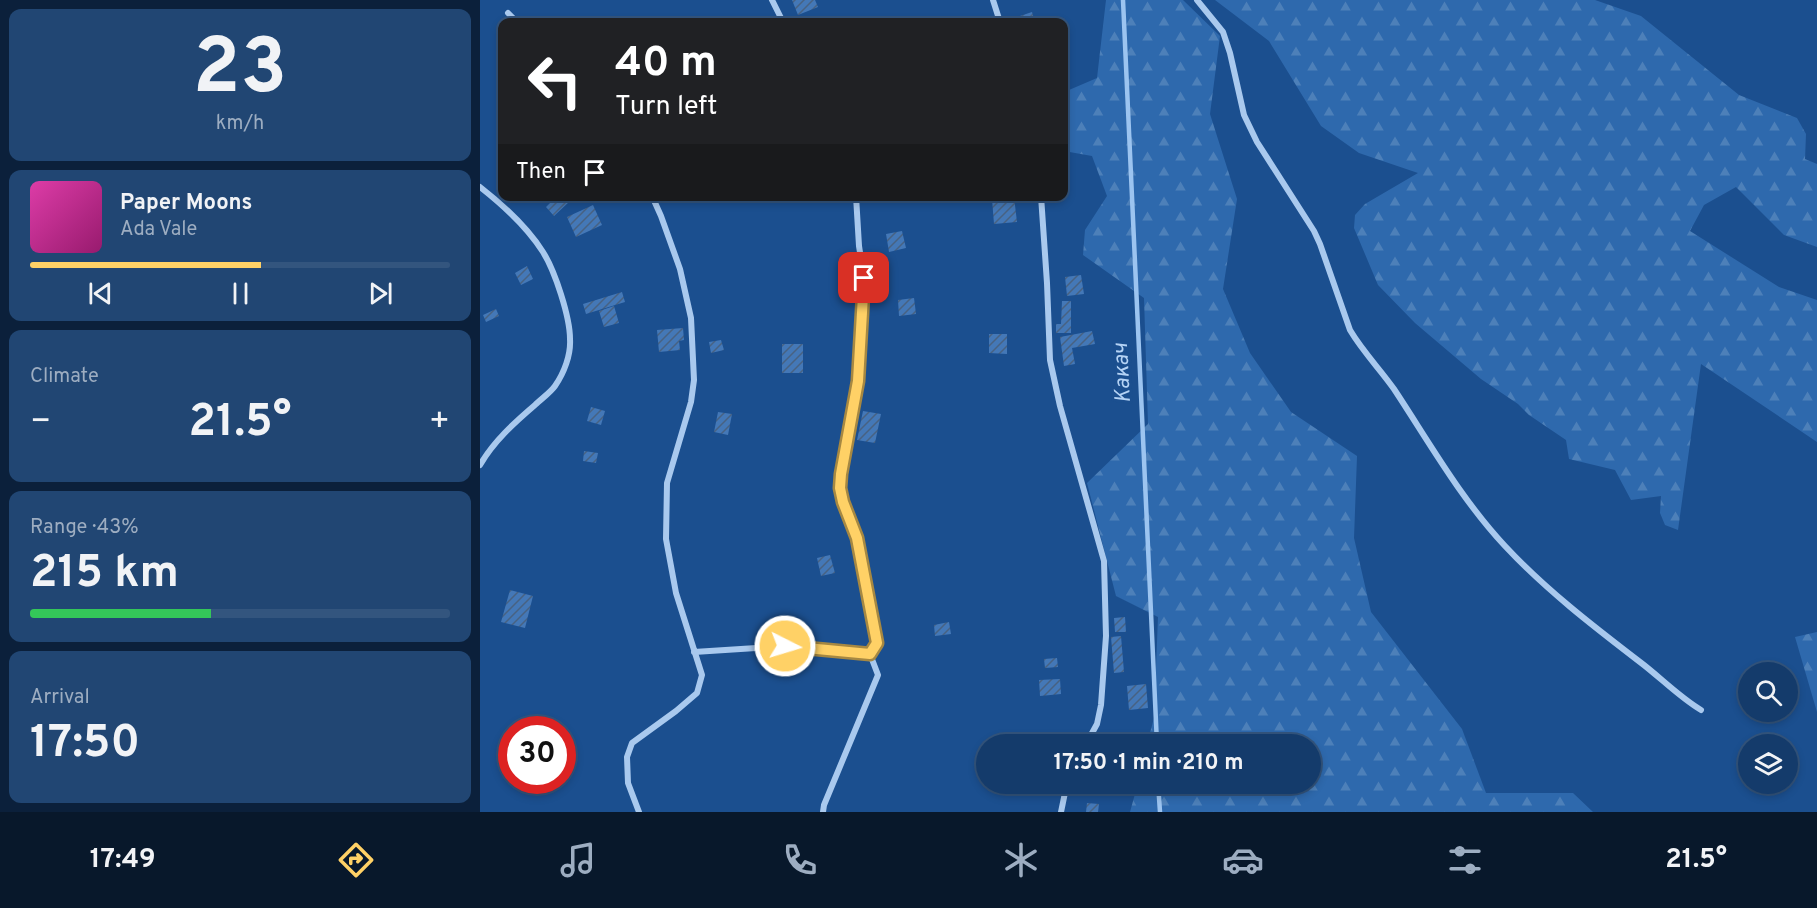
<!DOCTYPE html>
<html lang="en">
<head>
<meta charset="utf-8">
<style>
	body { margin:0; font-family:Overpass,sans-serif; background:#214673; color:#f1f3f6; height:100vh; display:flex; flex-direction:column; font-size:22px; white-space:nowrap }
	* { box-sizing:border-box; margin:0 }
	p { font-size:20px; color:#9dadc1 }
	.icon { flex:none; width:33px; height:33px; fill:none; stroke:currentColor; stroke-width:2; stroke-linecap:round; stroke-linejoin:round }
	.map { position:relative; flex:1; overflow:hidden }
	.side { display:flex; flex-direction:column; gap:9px; padding:9px; background:#0b203b; width:480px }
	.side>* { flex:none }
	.top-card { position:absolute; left:18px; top:18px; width:570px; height:183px; border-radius:12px; box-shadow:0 3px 9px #0003,0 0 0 2px #33557e; background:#202124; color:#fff; overflow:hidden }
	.controls { position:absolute; left:1258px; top:662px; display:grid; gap:12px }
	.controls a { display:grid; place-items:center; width:60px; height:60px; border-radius:50%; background:#143b6b; box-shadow:0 3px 9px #0003,0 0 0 2px #33557e; font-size:30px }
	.speed { position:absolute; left:18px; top:716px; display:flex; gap:12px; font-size:30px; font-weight:700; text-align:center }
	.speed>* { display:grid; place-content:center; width:78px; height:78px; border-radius:50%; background:#143b6b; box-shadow:0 3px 9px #0003,0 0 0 2px #33557e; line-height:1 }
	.speed .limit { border:9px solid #d22; background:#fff; color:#111 }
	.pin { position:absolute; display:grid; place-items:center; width:51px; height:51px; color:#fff; margin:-26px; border-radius:12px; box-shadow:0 3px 9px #0006 }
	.me { position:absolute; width:66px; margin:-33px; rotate:95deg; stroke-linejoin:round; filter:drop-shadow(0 0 4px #0008) }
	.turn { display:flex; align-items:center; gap:21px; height:126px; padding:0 18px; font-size:27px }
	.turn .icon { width:78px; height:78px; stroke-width:2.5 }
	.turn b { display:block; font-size:42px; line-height:51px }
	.then { display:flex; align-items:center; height:57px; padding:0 18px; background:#0003; gap:12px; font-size:22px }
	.big { font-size:45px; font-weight:700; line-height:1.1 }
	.side .tile { flex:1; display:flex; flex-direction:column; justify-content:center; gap:9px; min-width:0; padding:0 21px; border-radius:12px; background:#214673 }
	.side .dial { align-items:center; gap:0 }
	.dial b { font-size:78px; line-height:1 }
	.song { display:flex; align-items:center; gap:18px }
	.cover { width:72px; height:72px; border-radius:9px; background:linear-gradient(135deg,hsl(320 70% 55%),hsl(320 70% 35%)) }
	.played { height:6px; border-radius:3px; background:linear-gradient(90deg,#ffd166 55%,#33557e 55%) }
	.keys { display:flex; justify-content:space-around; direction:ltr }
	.heat { display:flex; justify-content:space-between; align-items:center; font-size:33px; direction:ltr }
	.charge { height:9px; border-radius:4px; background:linear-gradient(90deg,#34c759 43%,#33557e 0) }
	.trip { position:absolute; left:496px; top:734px; width:345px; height:60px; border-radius:30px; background:#143b6b; box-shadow:0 3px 9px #0003,0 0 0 2px #33557e; font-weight:700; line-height:60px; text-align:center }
	.menu { display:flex; height:96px; justify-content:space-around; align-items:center; background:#08182b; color:#9dadc1 }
	.menu .icon { width:42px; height:42px }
	.menu .current { color:#ffd166 }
	.menu b { font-size:27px; color:#f1f3f6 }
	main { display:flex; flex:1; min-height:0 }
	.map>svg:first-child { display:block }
	.forest { fill:url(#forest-firs) }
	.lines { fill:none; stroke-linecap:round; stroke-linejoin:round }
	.stream { stroke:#9cc4f0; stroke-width:4.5 }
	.building { fill:url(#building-hatch) }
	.minor { stroke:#a9c9ee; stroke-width:6 }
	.route-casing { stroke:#a68842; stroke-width:15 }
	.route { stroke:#ffd166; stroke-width:10 }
	.labels { text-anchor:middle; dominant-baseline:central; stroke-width:6; stroke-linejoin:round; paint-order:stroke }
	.water-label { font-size:22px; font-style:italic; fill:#b5d3f5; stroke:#1b4f8f }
</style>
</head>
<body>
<main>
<section class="side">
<div class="tile dial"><b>23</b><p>km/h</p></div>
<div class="tile">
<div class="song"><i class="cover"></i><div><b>Paper Moons</b><p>Ada Vale</p></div></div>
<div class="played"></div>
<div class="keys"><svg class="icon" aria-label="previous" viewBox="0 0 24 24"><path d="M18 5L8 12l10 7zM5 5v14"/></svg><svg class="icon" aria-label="pause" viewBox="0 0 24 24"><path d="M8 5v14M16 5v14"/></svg><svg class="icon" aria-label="next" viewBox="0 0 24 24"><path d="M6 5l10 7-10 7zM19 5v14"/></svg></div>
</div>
<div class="tile"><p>Climate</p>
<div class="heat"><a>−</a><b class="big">21.5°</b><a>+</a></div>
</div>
<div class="tile"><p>Range · 43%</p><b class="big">215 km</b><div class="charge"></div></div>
<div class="tile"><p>Arrival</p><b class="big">17:50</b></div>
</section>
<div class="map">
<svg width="1337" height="812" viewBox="0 0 1337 812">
	<defs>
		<pattern id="forest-firs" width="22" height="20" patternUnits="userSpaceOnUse" patternTransform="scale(1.5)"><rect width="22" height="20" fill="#2e69ad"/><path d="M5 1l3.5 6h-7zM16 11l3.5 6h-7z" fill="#4d80b9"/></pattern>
		<pattern id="building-hatch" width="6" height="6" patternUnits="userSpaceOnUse" patternTransform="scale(1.5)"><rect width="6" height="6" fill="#4478b7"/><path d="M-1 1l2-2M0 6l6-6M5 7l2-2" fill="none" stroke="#486282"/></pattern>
	</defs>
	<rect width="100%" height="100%" fill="#1b4f8f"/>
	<path class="forest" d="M 626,0 L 703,0 L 740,36 L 730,114 L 757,199 L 743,289 L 770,353 L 811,412 L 877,456 L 874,538 L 891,612 L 982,729 L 1006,793 L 1093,793 L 1113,812 L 650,812 L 658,783 L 831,783 L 831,744 L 667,744 L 674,718 L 678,617 L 636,596 L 607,483 L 668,424 L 664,298 L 603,255 L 605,230 L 627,196 L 612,156 L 584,151 L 589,90 L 617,78 Z
		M 735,0 L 1115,0 L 1161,16 L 1259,95 L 1317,118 L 1326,134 L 1325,159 L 1337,164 L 1337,247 L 1304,235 L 1256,187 L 1224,205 L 1210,231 L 1299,287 L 1337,300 L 1337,442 L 1221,364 L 1198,530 L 1185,525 L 1180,513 L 1181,496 L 1151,500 L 1135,470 L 1089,459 L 1086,440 L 1049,415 L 1038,404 L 1001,379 L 935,323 L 898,285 L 874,228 L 875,215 L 885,204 L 938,173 L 879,153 L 841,126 L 789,41 Z
		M 1337,632 L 1337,712 L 1315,637 Z"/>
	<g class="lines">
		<path class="stream" d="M 643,0 L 677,744
			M 678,783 L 680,812"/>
	</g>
	<path class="building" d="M 312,0 L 335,0 L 338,7 L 318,15 Z
		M 552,12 L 555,22 L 542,22 L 540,16 Z
		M 77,196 L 84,196 L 89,202 L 74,216 L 66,207 Z
		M 534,197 L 537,222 L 514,224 L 512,199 Z
		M 113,205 L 122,225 L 96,237 L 87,217 Z
		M 422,231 L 426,248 L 409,252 L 406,234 Z
		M 47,266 L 53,279 L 41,285 L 35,273 Z
		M 601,275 L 604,294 L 587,296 L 585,277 Z
		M 142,292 L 145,302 L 106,314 L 103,304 Z
		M 434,298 L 436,314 L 419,316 L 418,300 Z
		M 582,301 L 591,301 L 591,333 L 576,333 L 576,324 L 581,324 Z
		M 134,306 L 139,323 L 124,327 L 119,311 Z
		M 16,309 L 19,316 L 6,322 L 3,315 Z
		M 203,328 L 204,340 L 199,341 L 200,350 L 179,352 L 177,330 Z
		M 612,331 L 615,344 L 592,348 L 595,364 L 584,366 L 580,337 Z
		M 509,334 L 527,334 L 527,354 L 509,353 Z
		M 241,340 L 244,350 L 231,353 L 229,342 Z
		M 302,344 L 323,344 L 323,373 L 302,373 Z
		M 111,407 L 125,411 L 121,425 L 107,421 Z
		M 383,411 L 401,414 L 395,443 L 377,440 Z
		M 238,412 L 252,414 L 248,435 L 234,432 Z
		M 104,451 L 118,453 L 116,463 L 103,461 Z
		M 350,555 L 355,573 L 341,576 L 337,558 Z
		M 30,590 L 53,596 L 45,628 L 21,622 Z
		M 645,617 L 646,632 L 635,632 L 634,618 Z
		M 469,622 L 471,634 L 455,636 L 454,625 Z
		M 641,636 L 644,672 L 634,673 L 631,637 Z
		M 577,658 L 578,667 L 565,668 L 564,659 Z
		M 580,679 L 581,694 L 560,696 L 559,680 Z
		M 666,684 L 668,708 L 649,710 L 647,686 Z
		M 607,803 L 619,804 L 618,812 L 606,812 Z"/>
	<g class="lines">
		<path class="minor" d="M 292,0 L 303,22
			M 513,0 L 520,22
			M 717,0 L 743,32 L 750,53 L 764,115 L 777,142 L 834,231 L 840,244 L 870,330 C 883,352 900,369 914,389 C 949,442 981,499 1025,546 C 1065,589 1113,626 1160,662 C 1180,677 1199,697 1221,710
			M 28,13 L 37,22
			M 0,187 C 23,205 47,227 63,252 C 75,271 90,317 90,339 C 91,355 84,373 75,386 C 70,393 61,399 55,405 C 34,423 14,441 0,465
			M 561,196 L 567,283 L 570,360 L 580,406 L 624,561 L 626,636 L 621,705 L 617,724 L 606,744
			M 214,652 L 305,646 L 390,654
			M 159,812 L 148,783 L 147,757 L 152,743 L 196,711 L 217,693 L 222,675 L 196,593 L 186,539 L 187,483 L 211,402 L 214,380 L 211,318 L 200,269 L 181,216 L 172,196
			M 343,812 L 344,805 L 398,675 L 390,654 L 397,643 L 377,538 L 363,502 L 360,488 L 364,454 L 378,381 L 384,278 L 379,246 L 376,196
			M 581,812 L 587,783"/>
	</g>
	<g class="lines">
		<defs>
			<path id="route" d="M 305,646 L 390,654 L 397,643 L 377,538 L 363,502 L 360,488 L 361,474 L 378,381 L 384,278"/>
		</defs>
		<use href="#route" class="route-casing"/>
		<use href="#route" class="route"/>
	</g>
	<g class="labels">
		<g class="water-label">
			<text transform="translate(643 373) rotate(-93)">Какач</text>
		</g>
	</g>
</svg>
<div class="controls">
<a><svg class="icon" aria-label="search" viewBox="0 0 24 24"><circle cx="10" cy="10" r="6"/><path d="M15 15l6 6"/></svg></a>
<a><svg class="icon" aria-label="layers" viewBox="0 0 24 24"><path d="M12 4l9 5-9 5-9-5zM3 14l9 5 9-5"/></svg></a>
</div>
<div class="speed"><div class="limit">30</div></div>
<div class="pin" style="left:384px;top:278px;background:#d93025"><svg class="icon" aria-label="arrive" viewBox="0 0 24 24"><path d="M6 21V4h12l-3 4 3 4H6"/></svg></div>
<svg class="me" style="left:305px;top:646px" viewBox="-20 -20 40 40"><circle r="17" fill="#ffd166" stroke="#fff" stroke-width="3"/><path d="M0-11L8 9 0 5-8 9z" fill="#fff"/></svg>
<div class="trip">17:50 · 1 min · 210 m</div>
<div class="top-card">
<div class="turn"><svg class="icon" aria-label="left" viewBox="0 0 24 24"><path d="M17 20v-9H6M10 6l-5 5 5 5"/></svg><div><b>40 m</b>Turn left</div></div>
<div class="then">Then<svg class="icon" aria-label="arrive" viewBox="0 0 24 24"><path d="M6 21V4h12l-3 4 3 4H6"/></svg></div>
</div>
</div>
</main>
<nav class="menu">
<b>17:49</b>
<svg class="icon current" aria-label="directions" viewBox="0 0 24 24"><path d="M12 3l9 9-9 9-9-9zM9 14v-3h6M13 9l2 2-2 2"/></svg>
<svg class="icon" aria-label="music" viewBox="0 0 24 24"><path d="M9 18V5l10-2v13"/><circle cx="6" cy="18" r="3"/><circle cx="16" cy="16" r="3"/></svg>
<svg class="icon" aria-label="phone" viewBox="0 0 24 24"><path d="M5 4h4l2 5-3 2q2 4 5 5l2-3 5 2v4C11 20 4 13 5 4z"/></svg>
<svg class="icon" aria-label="climate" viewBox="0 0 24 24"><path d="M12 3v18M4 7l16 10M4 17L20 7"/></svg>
<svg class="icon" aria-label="car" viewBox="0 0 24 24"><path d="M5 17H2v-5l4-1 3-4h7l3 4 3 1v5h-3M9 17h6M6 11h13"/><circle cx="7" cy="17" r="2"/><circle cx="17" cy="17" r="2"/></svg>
<svg class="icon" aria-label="filters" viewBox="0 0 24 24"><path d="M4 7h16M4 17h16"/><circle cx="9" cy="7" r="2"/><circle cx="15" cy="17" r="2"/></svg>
<b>21.5°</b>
</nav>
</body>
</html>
